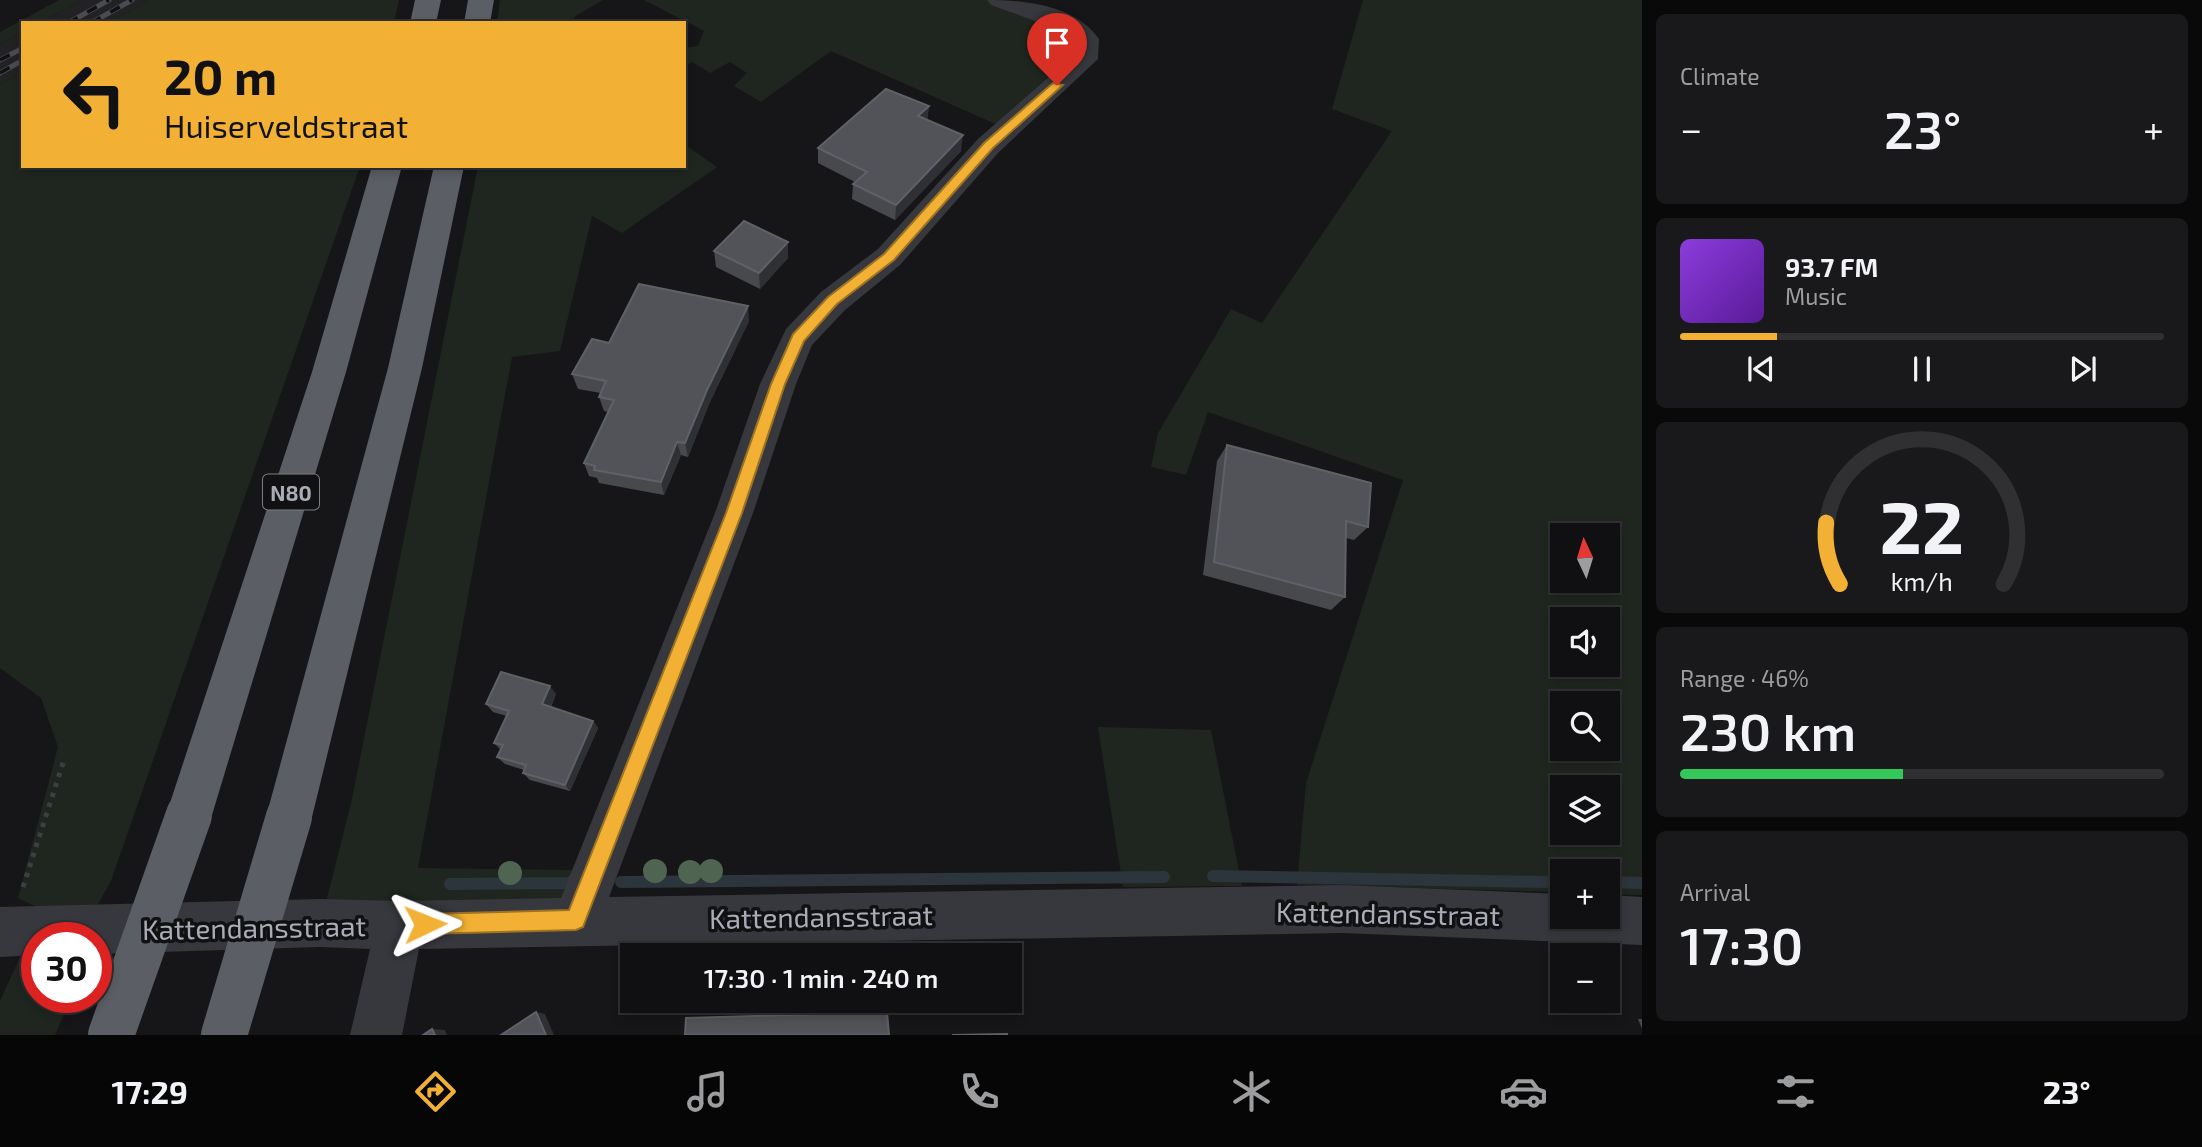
<!DOCTYPE html>
<html lang="en">
<head>
<meta charset="utf-8">
<style>
	body { margin:0; font-family:"Exo 2",sans-serif; background:#19191b; color:#f1f3f6; height:100vh; display:flex; flex-direction:column; font-size:26px; white-space:nowrap }
	* { box-sizing:border-box; margin:0 }
	p { font-size:23px; color:#9c9d9f }
	.icon { flex:none; width:38px; height:38px; fill:none; stroke:currentColor; stroke-width:2; stroke-linecap:round; stroke-linejoin:round }
	.map { position:relative; flex:1; overflow:hidden }
	.details { display:flex; flex-direction:column; gap:14px; padding:14px; background:#09090a; width:560px }
	.details>* { flex:none }
	.guide { position:absolute; left:21px; top:21px; width:665px; height:147px; border-radius:0px; box-shadow:0 4px 10px #0003,0 0 0 2px #303032; background:#f2b134; color:#111; overflow:hidden }
	.needle { width:46px; rotate:356deg }
	.fabs { position:absolute; left:1550px; top:523px; display:grid; gap:14px }
	.fabs a { display:grid; place-items:center; width:70px; height:70px; border-radius:0px; background:#101012; box-shadow:0 4px 10px #0003,0 0 0 2px #303032; font-size:35px }
	.speed { position:absolute; left:21px; top:922px; display:flex; gap:14px; font-size:35px; font-weight:700; text-align:center }
	.speed>* { display:grid; place-content:center; width:91px; height:91px; border-radius:50%; background:#101012; box-shadow:0 4px 10px #0003,0 0 0 2px #303032; line-height:1 }
	.speed .limit { border:10px solid #d22; background:#fff; color:#111 }
	.pin { position:absolute; display:grid; place-items:center; width:60px; height:60px; color:#fff; margin:-72px -30px; border-radius:50% 50% 50% 0; rotate:-45deg; box-shadow:0 0 7px #0007 }
	.pin .icon { rotate:45deg }
	.me { position:absolute; width:77px; margin:-38px; rotate:88deg; stroke-linejoin:round; filter:drop-shadow(0 0 5px #0008) }
	.turn { display:flex; align-items:center; gap:24px; height:147px; padding:0 28px; font-size:32px }
	.turn .icon { width:91px; height:91px; stroke-width:2.5 }
	.turn b { display:block; font-size:49px; line-height:60px }
	.big { font-size:52px; font-weight:600; line-height:1.1 }
	.details .widget { flex:1; display:flex; flex-direction:column; justify-content:center; gap:10px; min-width:0; padding:0 24px; border-radius:10px; background:#19191b }
	.details .dial { align-items:center; gap:0 }
	.dial svg { height:182px; overflow:visible; fill:none; stroke:#303032; stroke-width:7; stroke-linecap:round; text-anchor:middle }
	.dial text { fill:#f1f3f6; stroke:none }
	.song { display:flex; align-items:center; gap:21px }
	.cover { width:84px; height:84px; border-radius:10px; background:linear-gradient(135deg,hsl(270 70% 55%),hsl(270 70% 35%)) }
	.played { height:7px; border-radius:4px; background:linear-gradient(90deg,#f2b134 20%,#303032 20%) }
	.keys { display:flex; justify-content:space-around; direction:ltr }
	.heat { display:flex; justify-content:space-between; align-items:center; font-size:38px; direction:ltr }
	.charge { height:10px; border-radius:5px; background:linear-gradient(90deg,#34c759 46%,#303032 0) }
	.trip { position:absolute; left:620px; top:943px; width:402px; height:70px; border-radius:0px; background:#101012; box-shadow:0 4px 10px #0003,0 0 0 2px #303032; font-weight:600; line-height:70px; text-align:center }
	.tab-bar { display:flex; height:112px; justify-content:space-around; align-items:center; background:#060607; color:#9c9d9f }
	.tab-bar .icon { width:49px; height:49px }
	.tab-bar .current { color:#f2b134 }
	.tab-bar b { font-size:32px; color:#f1f3f6 }
	main { display:flex; flex:1; min-height:0 }
	.map>svg:first-child { display:block }
	.built { fill:#222225 }
	.green { fill:#1e261f; fill-rule:evenodd }
	.lines { fill:none; stroke-linecap:round; stroke-linejoin:round }
	.stream { stroke:#2c353c; stroke-width:12 }
	.path { stroke:#3d3f44; stroke-width:5; stroke-dasharray:4.5 6; stroke-linecap:butt }
	.minor { fill:#37383d; fill-rule:evenodd }
	.trunk { fill:#5b5e65; fill-rule:evenodd }
	.rail-casing { stroke:#4a4c52; stroke-width:5 }
	.rail { stroke:#111113; stroke-width:3.5; stroke-dasharray:11; stroke-linecap:butt }
	.trunk-bridge { stroke:#5b5e65; stroke-width:46 }
	.tree { fill:#506452 }
	.wall { fill:#47494d }
	.shaded-wall { fill:#2f3033 }
	.building { fill:#525359; stroke:#5f6168; stroke-width:2 }
	.route { fill:#f2b134; stroke:#9d7322; stroke-width:2 }
	.labels { text-anchor:middle; dominant-baseline:central; stroke-width:7; stroke-linejoin:round; paint-order:stroke }
	.shield { fill:#111113; stroke:#7b7e86; stroke-width:2 }
	.shield-label { font-size:21px; font-weight:bold; fill:#a8adb8 }
	.near-street-label { font-size:28px; fill:#a8adb8; stroke:#111113 }
</style>
</head>
<body>
<main>
<div class="map">
<svg width="1642" height="1035" viewBox="0 0 1642 1035">
	<rect width="100%" height="100%" fill="#161618"/>
	<path class="built" d="M 82,0 L 149,0 L 109,23 L 40,23 Z
		M 23,32 L 23,72 L 0,85 L 0,44 Z"/>
	<path class="green" d="M 59,0 L 82,0 L 40,23 L 23,23 L 23,32 L 0,44 L 0,32 Z
		M 149,0 L 399,0 L 394,23 L 109,23 Z
		M 500,0 L 603,0 L 574,17 L 574,23 L 497,23 Z
		M 644,0 L 987,0 L 1065,27 L 1079,52 L 1000,126 L 831,51 L 761,102 L 734,86 L 747,73 L 730,62 L 710,73 L 692,62 L 684,67 L 684,48 L 698,46 L 704,31 Z
		M 1363,0 L 1642,0 L 1642,895 L 1608,894 L 1608,872 L 1563,872 L 1563,892 L 1297,885 L 1306,783 L 1403,480 L 1208,412 L 1186,475 L 1151,467 L 1158,433 L 1231,309 L 1262,323 L 1392,131 L 1332,109 ZM 1563,536 L 1608,536 L 1608,581 L 1563,581 ZM 1563,620 L 1608,620 L 1608,665 L 1563,665 ZM 1563,704 L 1608,704 L 1608,749 L 1563,749 ZM 1563,788 L 1608,788 L 1608,833 L 1563,833 Z
		M 23,72 L 23,166 L 360,166 L 111,881 L 97,906 L 41,909 L 18,898 L 58,747 L 41,698 L 0,668 L 0,85 Z
		M 684,144 L 717,167 L 622,233 L 592,216 L 560,351 L 512,357 L 418,868 L 577,870 L 565,899 L 324,910 L 352,799 L 478,166 L 684,166 Z
		M 1098,727 L 1211,730 L 1242,886 L 1123,887 Z
		M 20,957 L 37,957 L 37,998 L 71,998 L 55,1035 L 0,1035 L 0,1001 Z"/>
	<g class="lines">
		<path class="stream" d="M 1213,876 L 1545,882
			M 621,882 L 1164,877
			M 1608,882 L 1642,883
			M 450,884 L 570,883 L 578,876"/>
		<path class="path" d="M 23,887 L 65,757"/>
		<path class="minor" d="M 987,0 C 1025,0 1076,5 1099,39 L 1098,59 L 998,153 L 900,265 L 845,310 L 812,345 L 796,384 L 753,513 L 609,897 L 1342,885 L 1563,894 L 1563,917 L 1608,917 L 1608,895 L 1642,897 L 1642,945 L 1342,933 L 419,949 L 402,1035 L 350,1035 L 370,949 L 320,947 L 96,954 L 96,938 L 37,938 L 37,955 L 0,957 L 0,907 L 320,899 L 400,901 L 561,898 L 715,513 L 760,384 L 786,329 L 821,292 L 878,249 L 978,139 L 1072,57 L 1073,41 L 1063,31 L 991,5 Z"/>
		<path class="trunk" d="M 415,0 L 441,0 L 436,23 L 410,23 Z
			M 468,0 L 494,0 L 490,23 L 464,23 Z
			M 372,166 L 402,166 L 346,372 L 212,815 L 205,831 L 189,838 L 173,831 L 166,815 L 312,372 Z
			M 434,166 L 464,166 L 422,368 L 312,817 L 305,833 L 289,840 L 273,833 L 266,817 L 388,368 Z"/>
		<defs>
			<path id="rail" d="M 68,23 L 109,0
				M 91,23 L 132,0
				M 0,60 L 23,48
				M 0,73 L 23,60"/>
		</defs>
		<use href="#rail" class="rail-casing"/>
		<use href="#rail" class="rail"/>
		<path class="trunk-bridge" d="M 111,1035 L 189,815
			M 224,1035 L 289,817"/>
	</g>
	<g class="tree">
		<circle cx="655" cy="871" r="12"/>
		<circle cx="711" cy="871" r="12"/>
		<circle cx="690" cy="872" r="12"/>
		<circle cx="510" cy="873" r="12"/>
	</g>
	<path class="wall" d="M 929,106 L 927,120 L 961,151 L 895,220 L 852,199 L 853,184 L 855,182 L 818,163 L 818,148 Z
		M 714,251 L 788,258 L 760,289 L 716,267 Z
		M 749,321 L 709,404 L 688,457 L 681,455 L 664,495 L 599,483 L 597,478 L 589,476 L 584,463 L 608,412 L 604,411 L 599,397 L 601,393 L 578,389 L 572,374 L 609,343 Z
		M 1227,445 L 1368,527 L 1354,540 L 1346,538 L 1345,597 L 1331,610 L 1203,575 L 1217,461 Z
		M 556,694 L 551,707 L 593,721 L 598,728 L 570,791 L 530,780 L 523,773 L 524,770 L 505,764 L 497,757 L 501,750 L 494,743 L 507,716 L 493,712 L 486,704 Z
		M 1638,1019 L 1642,1019 L 1642,1029 Z"/>
	<path class="shaded-wall" d="M 929,106 L 927,122 L 918,116 Z
		M 963,135 L 961,151 L 895,220 L 896,205 Z
		M 788,242 L 788,258 L 760,289 L 759,273 Z
		M 748,306 L 749,321 L 709,404 L 688,457 L 685,443 L 707,390 Z
		M 677,442 L 681,455 L 664,495 L 661,482 Z
		M 550,686 L 556,694 L 548,712 L 542,704 Z
		M 593,721 L 598,728 L 570,791 L 565,785 Z
		M 536,1012 L 545,1014 L 554,1035 L 546,1035 Z
		M 432,1029 L 445,1030 L 447,1035 L 435,1035 Z"/>
	<path class="building" d="M 886,89 L 929,106 L 918,116 L 963,135 L 896,205 L 853,184 L 867,172 L 818,148 Z
		M 744,221 L 788,242 L 759,273 L 714,251 Z
		M 639,284 L 748,306 L 707,390 L 685,443 L 677,442 L 661,482 L 594,470 L 595,466 L 584,463 L 614,400 L 599,397 L 606,381 L 572,374 L 592,339 L 609,343 Z
		M 1227,445 L 1371,483 L 1368,527 L 1346,521 L 1345,597 L 1214,562 Z
		M 501,672 L 550,686 L 542,704 L 593,721 L 565,785 L 523,773 L 526,765 L 497,757 L 503,745 L 494,743 L 509,711 L 486,704 Z
		M 536,1012 L 546,1035 L 501,1035 Z
		M 887,1012 L 889,1035 L 685,1035 L 686,1018 Z
		M 432,1029 L 435,1035 L 423,1035 Z
		M 1007,1034 L 1007,1035 L 952,1035 Z"/>
	<path class="route" d="M 1053,83 L 1063,85 L 993,148 L 894,260 L 837,304 L 804,341 L 785,384 L 742,513 L 583,927 L 576,930 L 425,934 L 418,931 L 415,924 L 418,917 L 425,914 L 569,910 L 726,513 L 771,384 L 793,334 L 828,297 L 884,254 L 984,143 Z"/>
	<g class="labels">
		<rect class="shield" x="263" y="474.5" width="56" height="35" rx="5"/>
		<g class="shield-label">
			<text x="291" y="492">N80</text>
		</g>
		<g class="near-street-label">
			<text transform="translate(1388 913) rotate(1)">Kattendansstraat</text>
			<text transform="translate(821 916) rotate(-1)">Kattendansstraat</text>
			<text transform="translate(254 927) rotate(-1)">Kattendansstraat</text>
		</g>
	</g>
</svg>
<div class="fabs">
<a><svg class="needle" viewBox="-14 -14 28 28"><path d="M0-13l5 13h-10z" fill="#e53935"/><path d="M0 13l5-13h-10z" fill="#9c9d9f"/></svg></a>
<a><svg class="icon" aria-label="sound" viewBox="0 0 24 24"><path d="M4 9h4l5-4v14l-5-4H4zM17 9q2 3 0 6"/></svg></a>
<a><svg class="icon" aria-label="search" viewBox="0 0 24 24"><circle cx="10" cy="10" r="6"/><path d="M15 15l6 6"/></svg></a>
<a><svg class="icon" aria-label="layers" viewBox="0 0 24 24"><path d="M12 4l9 5-9 5-9-5zM3 14l9 5 9-5"/></svg></a>
<a>+</a>
<a>−</a>
</div>
<div class="speed"><div class="limit">30</div></div>
<div class="pin" style="left:1057px;top:85px;background:#d93025"><svg class="icon" aria-label="arrive" viewBox="0 0 24 24"><path d="M6 21V4h12l-3 4 3 4H6"/></svg></div>
<svg class="me" style="left:425px;top:924px" viewBox="-20 -20 40 40"><path d="M0-17L14 15 0 8-14 15z" fill="#f2b134" stroke="#fff" stroke-width="4"/></svg>
<div class="trip">17:30 · 1 min · 240 m</div>
<div class="guide">
<div class="turn"><svg class="icon" aria-label="left" viewBox="0 0 24 24"><path d="M17 20v-9H6M10 6l-5 5 5 5"/></svg><div><b>20 m</b>Huiserveldstraat</div></div>
</div>
</div>
<section class="details">
<div class="widget"><p>Climate</p>
<div class="heat"><a>−</a><b class="big">23°</b><a>+</a></div>
</div>
<div class="widget">
<div class="song"><i class="cover"></i><div><b>93.7 FM</b><p>Music</p></div></div>
<div class="played"></div>
<div class="keys"><svg class="icon" aria-label="previous" viewBox="0 0 24 24"><path d="M18 5L8 12l10 7zM5 5v14"/></svg><svg class="icon" aria-label="pause" viewBox="0 0 24 24"><path d="M8 5v14M16 5v14"/></svg><svg class="icon" aria-label="next" viewBox="0 0 24 24"><path d="M6 5l10 7-10 7zM19 5v14"/></svg></div>
</div>
<div class="widget dial"><svg viewBox="0 0 100 80">
<path d="M14 69A42 42 0 1 1 86 69"/>
<path d="M14 69A42 42 0 0 1 8 42" stroke="#f2b134"/>
<text x="50" y="56" font-size="32" font-weight="700">22</text>
<text x="50" y="72" font-size="11">km/h</text>
</svg></div>
<div class="widget"><p>Range · 46%</p><b class="big">230 km</b><div class="charge"></div></div>
<div class="widget"><p>Arrival</p><b class="big">17:30</b></div>
</section>
</main>
<nav class="tab-bar">
<b>17:29</b>
<svg class="icon current" aria-label="directions" viewBox="0 0 24 24"><path d="M12 3l9 9-9 9-9-9zM9 14v-3h6M13 9l2 2-2 2"/></svg>
<svg class="icon" aria-label="music" viewBox="0 0 24 24"><path d="M9 18V5l10-2v13"/><circle cx="6" cy="18" r="3"/><circle cx="16" cy="16" r="3"/></svg>
<svg class="icon" aria-label="phone" viewBox="0 0 24 24"><path d="M5 4h4l2 5-3 2q2 4 5 5l2-3 5 2v4C11 20 4 13 5 4z"/></svg>
<svg class="icon" aria-label="climate" viewBox="0 0 24 24"><path d="M12 3v18M4 7l16 10M4 17L20 7"/></svg>
<svg class="icon" aria-label="car" viewBox="0 0 24 24"><path d="M5 17H2v-5l4-1 3-4h7l3 4 3 1v5h-3M9 17h6M6 11h13"/><circle cx="7" cy="17" r="2"/><circle cx="17" cy="17" r="2"/></svg>
<svg class="icon" aria-label="filters" viewBox="0 0 24 24"><path d="M4 7h16M4 17h16"/><circle cx="9" cy="7" r="2"/><circle cx="15" cy="17" r="2"/></svg>
<b>23°</b>
</nav>
</body>
</html>
